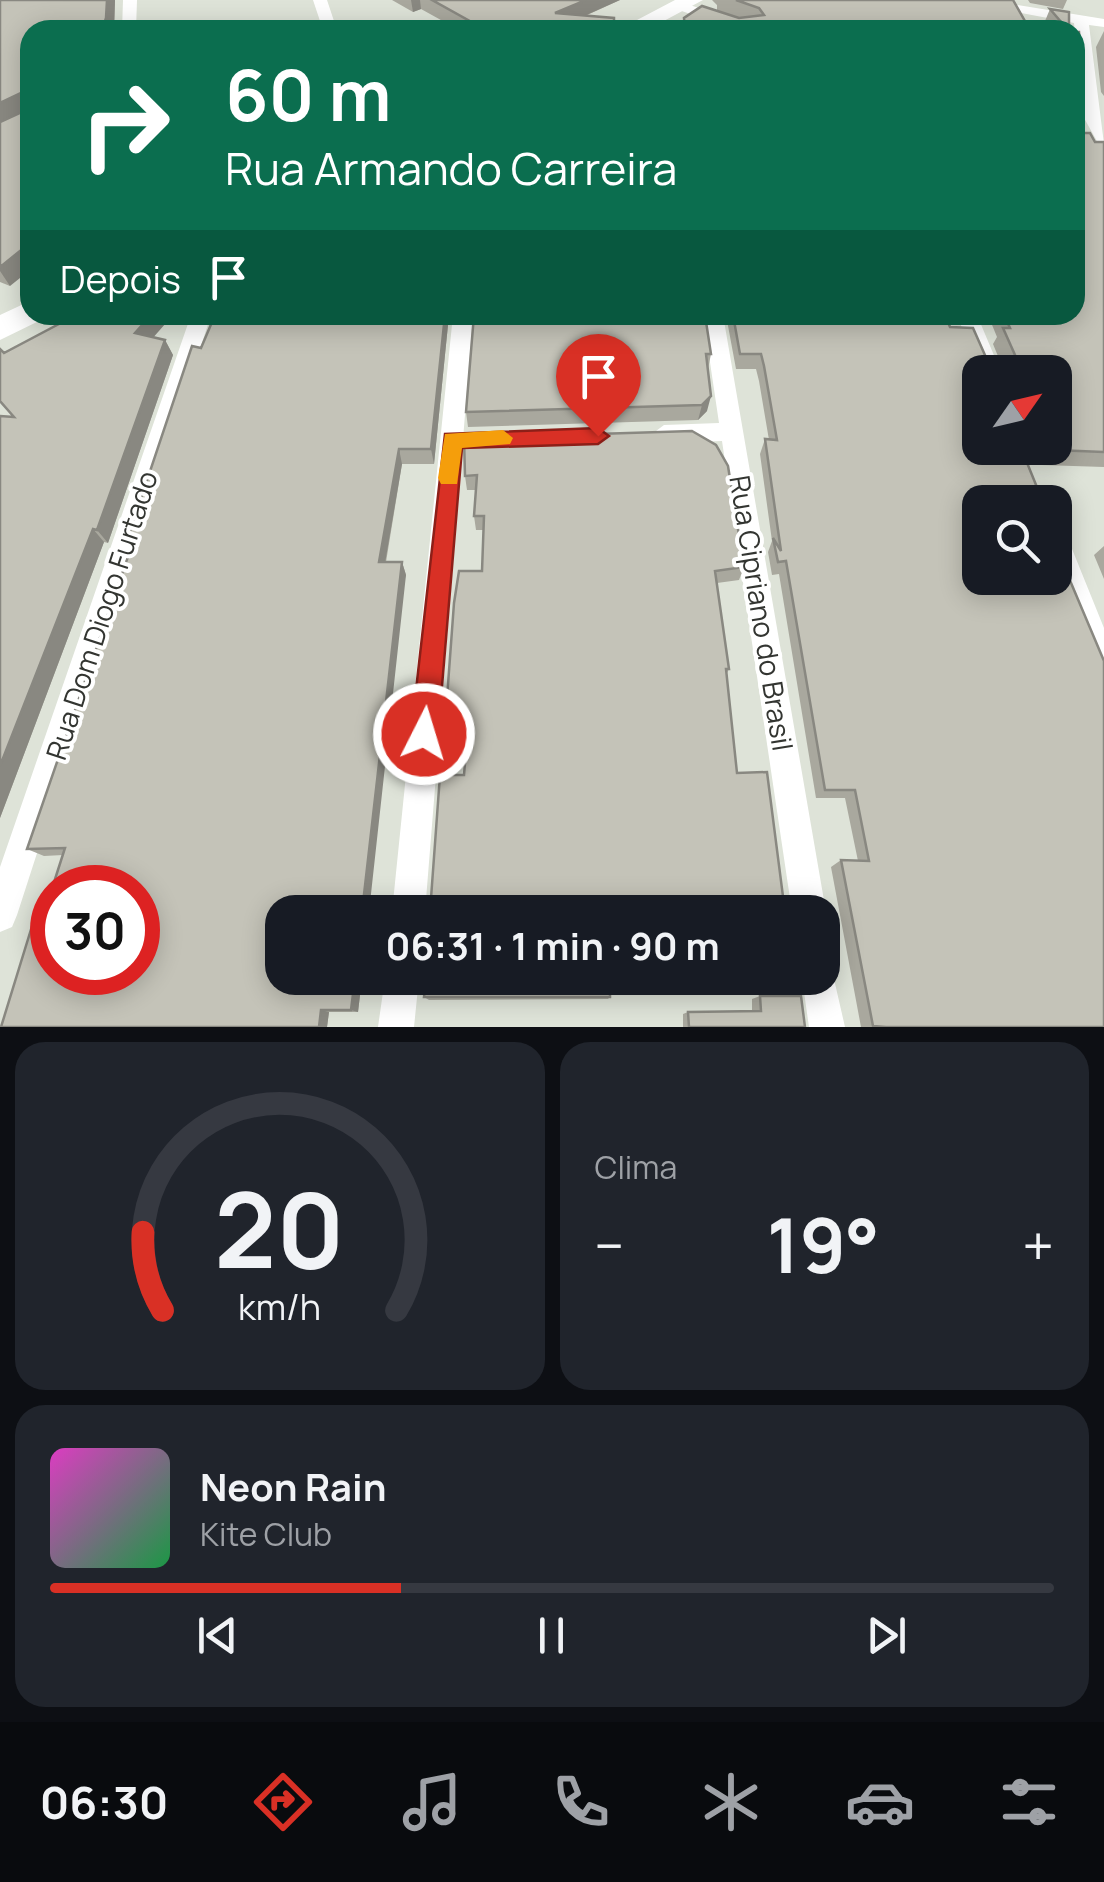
<!DOCTYPE html>
<html lang="pt">
<head>
<meta charset="utf-8">
<style>
	body { margin:0; font-family:Manrope,sans-serif; background:#20242c; color:#f1f3f6; height:100vh; display:flex; flex-direction:column; font-size:38px; white-space:nowrap }
	* { box-sizing:border-box; margin:0 }
	p { font-size:32px; color:#9ea1a6 }
	.icon { flex:none; width:55px; height:55px; fill:none; stroke:currentColor; stroke-width:2; stroke-linecap:round; stroke-linejoin:round }
	.map { position:relative; height:1027px; overflow:hidden }
	.drawer { display:flex; flex-direction:column; gap:15px; padding:15px; background:#0d0f14; flex:1 }
	.drawer>* { flex:none }
	.hud { position:absolute; left:20px; top:20px; width:1065px; height:305px; border-radius:30px; box-shadow:0 5px 25px #0003; background:#0b6e4f; color:#fff; overflow:hidden }
	.needle { width:65px; rotate:56deg }
	.fabs { position:absolute; left:962px; top:355px; display:grid; gap:20px }
	.fabs a { display:grid; place-items:center; width:110px; height:110px; border-radius:20px; background:#171b24; box-shadow:0 5px 25px #0003; font-size:50px }
	.speed { position:absolute; left:30px; top:865px; display:flex; gap:20px; font-size:50px; font-weight:700; text-align:center }
	.speed>* { display:grid; place-content:center; width:130px; height:130px; border-radius:50%; background:#171b24; box-shadow:0 5px 25px #0003; line-height:1 }
	.speed .limit { border:15px solid #d22; background:#fff; color:#111 }
	.pin { position:absolute; display:grid; place-items:center; width:85px; height:85px; color:#fff; margin:-102px -42px; border-radius:50% 50% 50% 0; rotate:-45deg; box-shadow:0 0 10px #0007 }
	.pin .icon { rotate:45deg }
	.me { position:absolute; width:110px; margin:-55px; rotate:5deg; stroke-linejoin:round; filter:drop-shadow(0 0 8px #0008) }
	.turn { display:flex; align-items:center; gap:35px; height:210px; padding:0 40px; font-size:45px }
	.turn .icon { width:130px; height:130px; stroke-width:2.5 }
	.turn b { display:block; font-size:70px; line-height:85px }
	.then { display:flex; align-items:center; height:95px; padding:0 40px; background:#0003; gap:20px; font-size:38px }
	.big { font-size:75px; font-weight:700; line-height:1.1 }
	.drawer .card { flex:1; display:flex; flex-direction:column; justify-content:center; gap:15px; min-width:0; padding:0 35px; border-radius:30px; background:#20242c }
	.drawer .dial { align-items:center; gap:0 }
	.dial svg { height:260px; overflow:visible; fill:none; stroke:#363941; stroke-width:7; stroke-linecap:round; text-anchor:middle }
	.dial text { fill:#f1f3f6; stroke:none }
	.song { display:flex; align-items:center; gap:30px }
	.cover { width:120px; height:120px; border-radius:15px; background:linear-gradient(135deg,hsl(310 70% 55%),hsl(140 70% 35%)) }
	.played { height:10px; border-radius:5px; background:linear-gradient(90deg,#d93025 35%,#363941 35%) }
	.keys { display:flex; justify-content:space-around; direction:ltr }
	.heat { display:flex; justify-content:space-between; align-items:center; font-size:55px; direction:ltr }
	.drawer .tiles { flex:1; display:grid; gap:15px; grid-template-columns:1fr 1fr }
	.card:last-child { grid-column:span 2 }
	.trip { position:absolute; left:265px; top:895px; width:575px; height:100px; border-radius:30px; background:#171b24; box-shadow:0 5px 25px #0003; font-weight:700; line-height:100px; text-align:center }
	.dock { display:flex; height:160px; justify-content:space-around; align-items:center; background:#090b0e; color:#9ea1a6 }
	.dock .icon { width:70px; height:70px }
	.dock .current { color:#d93025 }
	.dock b { font-size:45px; color:#f1f3f6 }
	.map>svg:first-child { display:block }
	.lines { fill:none; stroke-linecap:round; stroke-linejoin:round }
	.minor { fill:#fff; fill-rule:evenodd }
	.secondary { fill:#fff; fill-rule:evenodd }
	.wall { fill:#a9a89e }
	.shaded-wall { fill:#898881 }
	.building { fill:#c4c3b8; stroke:#898881; stroke-width:2.5; fill-rule:evenodd }
	.route { fill:#d93025; stroke:#8d1f18; stroke-width:2.5 }
	.slow { fill:#f59e0b }
	.labels { text-anchor:middle; dominant-baseline:central; stroke-width:8; stroke-linejoin:round; paint-order:stroke }
	.street-label { font-size:28px; fill:#333531; stroke:#fff }
</style>
</head>
<body>
<div class="map">
<svg width="1104" height="1027" viewBox="0 0 1104 1027">
	<rect width="100%" height="100%" fill="#dee3d8"/>
	<g class="lines">
		<path class="minor" d="M 123,0 L 137,0 L 136,30 L 122,30 Z
			M 313,0 L 327,0 L 337,30 L 323,30 Z
			M 953,0 L 987,0 L 1104,19 L 1104,27 L 1089,25 L 1104,144 L 1098,143 L 1084,118 L 1074,23 Z
			M 681,2 L 755,27 L 757,30 L 736,30 L 676,9 L 674,6 Z
			M 191,315 L 211,315 L 17,915 L 12,927 L 0,932 L 0,867 Z
			M 453,315 L 473,315 L 425,912 L 392,912 Z
			M 703,315 L 723,315 L 826,912 L 822,920 L 822,912 L 792,912 L 722,441 L 664,443 L 652,434 L 664,425 L 719,423 Z
			M 957,315 L 977,315 L 1001,372 L 980,374 Z
			M 1055,528 L 1064,531 L 1068,539 L 1104,628 L 1104,676 L 1094,672 L 1055,572 Z
			M 822,962 L 831,966 L 845,1027 L 809,1027 L 802,978 L 822,978 Z
			M 385,978 L 419,978 L 414,1027 L 378,1027 Z"/>
		<path class="secondary" d="M 675,0 L 703,0 L 647,30 L 618,30 Z
			M 30,301 L 30,315 L 44,315 L 41,320 L 0,340 L 0,315 Z"/>
	</g>
	<path class="wall" d="M 0,0 L 115,0 L 114,30 L 30,30 L 10,286 L 0,282 Z
		M 392,0 L 620,0 L 585,16 L 614,26 L 637,30 L 459,30 L 421,9 L 413,12 Z
		M 712,0 L 1013,0 L 1030,30 L 682,30 L 684,18 L 717,10 L 717,5 Z
		M 1028,0 L 1067,0 L 1063,9 L 1030,3 Z
		M 1050,9 L 1069,30 L 1052,30 L 1045,21 Z
		M 1104,31 L 1104,96 L 1101,92 L 1096,47 Z
		M 1075,32 L 1080,46 L 1075,56 Z
		M 1095,142 L 1104,142 L 1104,467 L 1042,465 L 1034,448 L 1055,448 L 1055,372 L 980,372 L 1104,1027 L 861,1027 L 831,867 L 841,860 L 858,861 L 845,798 L 816,798 L 779,574 L 772,575 L 768,552 L 772,541 L 760,454 L 765,439 L 769,440 L 759,381 L 756,369 L 736,369 L 726,315 L 945,315 L 950,327 L 988,362 L 1000,361 L 993,344 L 997,337 L 988,315 L 1075,315 Z
		M 449,315 L 434,464 L 402,464 L 386,562 L 402,562 L 406,575 L 282,978 L 362,978 L 358,1012 L 329,1012 L 327,1027 L 41,923 L 63,855 L 44,856 L 27,849 L 131,546 L 127,540 L 201,348 Z
		M 474,315 L 711,354 L 708,369 L 707,411 L 698,420 L 468,427 L 466,412 Z
		M 154,337 L 165,340 L 173,355 L 108,543 L 104,542 L 0,818 L 0,416 L 13,417 L 0,402 L 0,349 L 4,353 Z
		M 464,438 L 744,567 L 739,580 L 717,583 L 729,669 L 726,675 L 464,775 L 469,725 L 449,722 L 446,712 L 482,571 L 484,530 L 476,530 L 474,516 L 476,490 L 467,490 L 465,476 Z
		M 1104,546 L 1104,579 L 1094,555 Z
		M 760,996 L 805,1027 L 683,1027 L 683,1014 L 688,1012 L 752,1011 L 752,999 Z
		M 424,997 L 610,997 L 608,999 L 429,1000 Z"/>
	<path class="shaded-wall" d="M 107,0 L 115,0 L 114,30 L 102,30 Z
		M 411,0 L 420,0 L 421,9 L 413,12 Z
		M 586,0 L 620,0 L 555,29 L 555,13 Z
		M 21,93 L 30,109 L 0,125 L 0,103 Z
		M 30,243 L 30,270 L 10,286 L 0,271 L 0,267 Z
		M 151,315 L 173,315 L 144,348 L 135,333 Z
		M 445,315 L 449,315 L 434,464 L 431,449 Z
		M 165,340 L 173,355 L 108,543 L 97,530 Z
		M 711,396 L 707,411 L 698,420 L 702,405 Z
		M 399,449 L 402,464 L 383,575 L 379,562 Z
		M 93,529 L 104,542 L 0,818 L 0,766 Z
		M 402,562 L 406,575 L 369,912 L 362,912 Z
		M 355,978 L 362,978 L 358,1012 L 351,1010 Z
		M 321,1010 L 329,1012 L 327,1027 L 319,1027 Z"/>
	<path class="building" d="M 0,0 L 107,0 L 106,18 L 102,30 L 30,30 L 30,243 L 0,267 L 0,122 L 22,112 L 21,93 L 0,103 Z
		M 432,0 L 586,0 L 555,13 L 614,18 L 614,26 L 637,30 L 486,30 Z
		M 736,0 L 1013,0 L 1030,30 L 685,30 L 684,18 L 702,6 L 739,18 L 764,15 L 759,8 Z
		M 1050,9 L 1069,12 L 1069,30 L 1068,30 Z
		M 1075,32 L 1079,32 L 1080,46 L 1075,39 Z
		M 1075,133 L 1090,133 L 1095,142 L 1104,142 L 1104,452 L 1054,450 L 1053,448 L 1055,448 L 1055,372 L 980,372 L 980,448 L 1021,448 L 1043,502 L 980,502 L 980,578 L 1055,578 L 1055,545 L 1104,661 L 1104,1027 L 886,1027 L 873,1026 L 841,860 L 869,861 L 855,790 L 825,790 L 786,561 L 778,562 L 773,538 L 781,551 L 765,439 L 777,440 L 764,366 L 761,354 L 740,354 L 733,315 L 945,315 L 950,327 L 973,328 L 988,362 L 1012,360 L 1015,355 L 1003,328 L 1010,328 L 1004,315 L 1075,315 Z
		M 76,315 L 151,315 L 135,333 L 165,340 L 97,530 L 93,529 L 0,766 L 0,416 L 14,417 L 0,401 L 0,349 L 4,353 Z
		M 215,315 L 445,315 L 431,449 L 399,449 L 379,562 L 402,562 L 362,912 L 282,912 L 282,978 L 355,978 L 351,1010 L 321,1010 L 319,1027 L 1,1027 L 33,923 L 41,923 L 65,848 L 27,849 L 133,542 L 127,540 L 192,346 L 201,348 ZM 52,888 L 138,888 L 138,972 L 52,972 Z
		M 474,315 L 705,315 L 711,354 L 706,354 L 711,396 L 702,405 L 466,412 Z
		M 692,431 L 716,445 L 728,466 L 744,567 L 715,571 L 729,669 L 726,669 L 737,773 L 767,772 L 785,912 L 430,912 L 440,775 L 464,775 L 469,715 L 446,712 L 454,603 L 459,571 L 482,571 L 484,516 L 474,516 L 477,475 L 465,476 L 464,438 Z
		M 426,978 L 610,978 L 610,997 L 424,997 Z
		M 760,996 L 801,996 L 805,1027 L 689,1027 L 688,1012 L 761,1011 Z"/>
	<path class="route" d="M 598,428 L 609,436 L 598,444 L 462,448 L 438,734 L 434,744 L 424,747 L 415,744 L 411,734 L 445,434 Z"/>
	<path class="slow" d="M 503,430 L 513,438 L 510,444 L 462,448 L 457,484 L 441,484 L 438,478 L 445,434 Z"/>
	<g class="labels">
		<g class="street-label">
			<text transform="translate(762 613) rotate(81)">Rua Cipriano do Brasil</text>
			<text transform="translate(101 615) rotate(-72)">Rua Dom Diogo Furtado</text>
		</g>
	</g>
</svg>
<div class="fabs">
<a><svg class="needle" viewBox="-14 -14 28 28"><path d="M0-13l5 13h-10z" fill="#e53935"/><path d="M0 13l5-13h-10z" fill="#9ea1a6"/></svg></a>
<a><svg class="icon" aria-label="search" viewBox="0 0 24 24"><circle cx="10" cy="10" r="6"/><path d="M15 15l6 6"/></svg></a>
</div>
<div class="speed"><div class="limit">30</div></div>
<div class="pin" style="left:598px;top:436px;background:#d93025"><svg class="icon" aria-label="arrive" viewBox="0 0 24 24"><path d="M6 21V4h12l-3 4 3 4H6"/></svg></div>
<svg class="me" style="left:424px;top:734px" viewBox="-20 -20 40 40"><circle r="17" fill="#d93025" stroke="#fff" stroke-width="3"/><path d="M0-11L8 9 0 5-8 9z" fill="#fff"/></svg>
<div class="trip">06:31 · 1 min · 90 m</div>
<div class="hud">
<div class="turn"><svg class="icon" aria-label="right" viewBox="0 0 24 24"><path d="M7 20v-9h11M14 6l5 5-5 5"/></svg><div><b>60 m</b>Rua Armando Carreira</div></div>
<div class="then">Depois<svg class="icon" aria-label="arrive" viewBox="0 0 24 24"><path d="M6 21V4h12l-3 4 3 4H6"/></svg></div>
</div>
</div>
<section class="drawer">
<div class="tiles">
<div class="card dial"><svg viewBox="0 0 100 80">
<path d="M14 69A42 42 0 1 1 86 69"/>
<path d="M14 69A42 42 0 0 1 8 45" stroke="#d93025"/>
<text x="50" y="56" font-size="32" font-weight="700">20</text>
<text x="50" y="72" font-size="11">km/h</text>
</svg></div>
<div class="card"><p>Clima</p>
<div class="heat"><a>−</a><b class="big">19°</b><a>+</a></div>
</div>
<div class="card">
<div class="song"><i class="cover"></i><div><b>Neon Rain</b><p>Kite Club</p></div></div>
<div class="played"></div>
<div class="keys"><svg class="icon" aria-label="previous" viewBox="0 0 24 24"><path d="M18 5L8 12l10 7zM5 5v14"/></svg><svg class="icon" aria-label="pause" viewBox="0 0 24 24"><path d="M8 5v14M16 5v14"/></svg><svg class="icon" aria-label="next" viewBox="0 0 24 24"><path d="M6 5l10 7-10 7zM19 5v14"/></svg></div>
</div>
</div>
</section>
<nav class="dock">
<b>06:30</b>
<svg class="icon current" aria-label="directions" viewBox="0 0 24 24"><path d="M12 3l9 9-9 9-9-9zM9 14v-3h6M13 9l2 2-2 2"/></svg>
<svg class="icon" aria-label="music" viewBox="0 0 24 24"><path d="M9 18V5l10-2v13"/><circle cx="6" cy="18" r="3"/><circle cx="16" cy="16" r="3"/></svg>
<svg class="icon" aria-label="phone" viewBox="0 0 24 24"><path d="M5 4h4l2 5-3 2q2 4 5 5l2-3 5 2v4C11 20 4 13 5 4z"/></svg>
<svg class="icon" aria-label="climate" viewBox="0 0 24 24"><path d="M12 3v18M4 7l16 10M4 17L20 7"/></svg>
<svg class="icon" aria-label="car" viewBox="0 0 24 24"><path d="M5 17H2v-5l4-1 3-4h7l3 4 3 1v5h-3M9 17h6M6 11h13"/><circle cx="7" cy="17" r="2"/><circle cx="17" cy="17" r="2"/></svg>
<svg class="icon" aria-label="filters" viewBox="0 0 24 24"><path d="M4 7h16M4 17h16"/><circle cx="9" cy="7" r="2"/><circle cx="15" cy="17" r="2"/></svg>
</nav>
</body>
</html>
